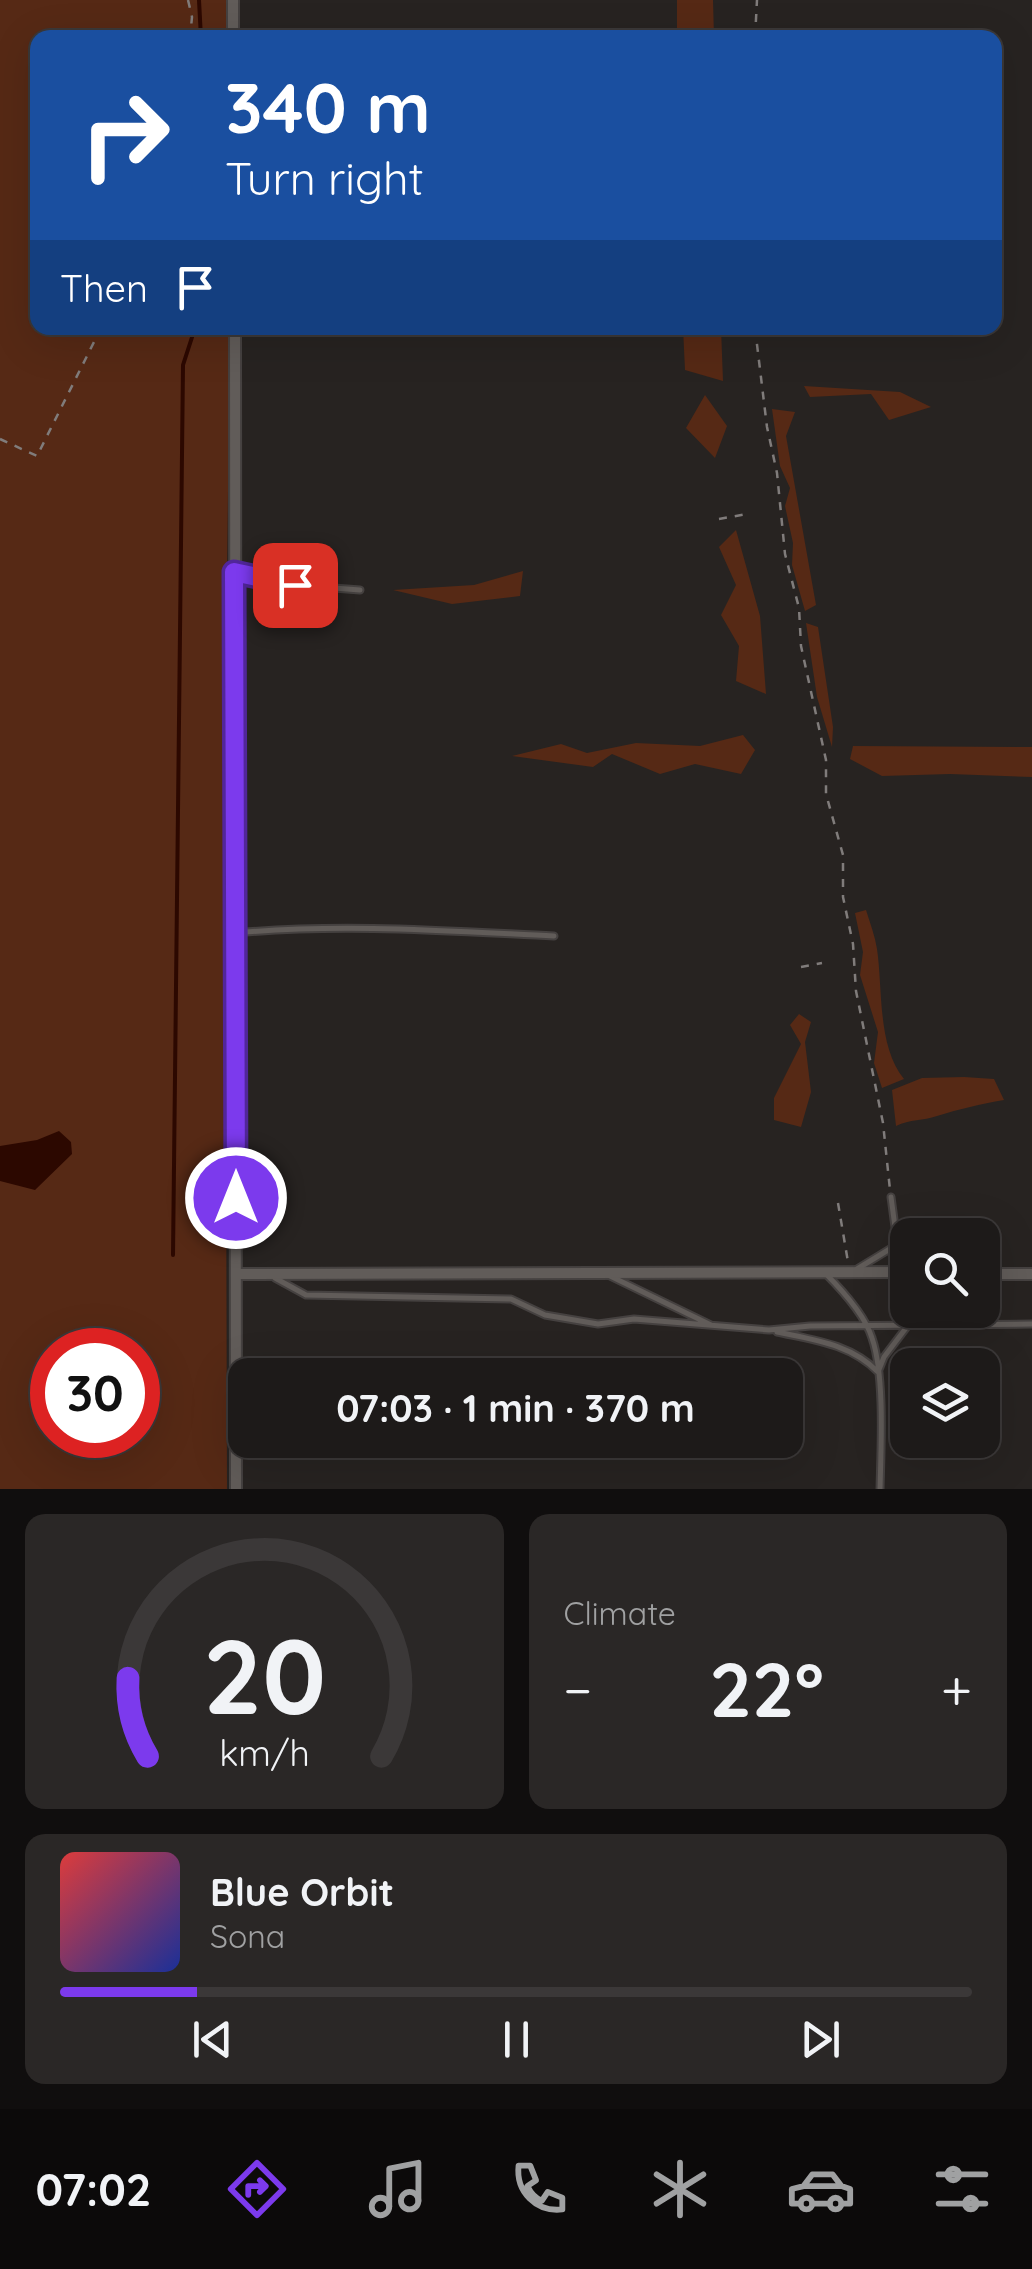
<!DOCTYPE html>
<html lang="en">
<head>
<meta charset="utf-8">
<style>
	body { margin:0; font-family:Quicksand,sans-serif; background:#2a2726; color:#f1f3f6; height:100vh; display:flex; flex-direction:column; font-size:38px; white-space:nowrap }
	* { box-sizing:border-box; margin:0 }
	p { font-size:32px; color:#a0a1a2 }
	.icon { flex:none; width:55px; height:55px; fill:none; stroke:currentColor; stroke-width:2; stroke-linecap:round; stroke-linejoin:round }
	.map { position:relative; height:1489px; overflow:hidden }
	.sheet { display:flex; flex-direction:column; gap:25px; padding:25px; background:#100e0e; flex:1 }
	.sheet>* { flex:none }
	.banner { position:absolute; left:30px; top:30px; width:972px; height:305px; border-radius:20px; box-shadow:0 10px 40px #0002,0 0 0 2px #3b3838; background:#1a4fa0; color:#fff; overflow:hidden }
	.tools { position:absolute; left:890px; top:1218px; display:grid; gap:20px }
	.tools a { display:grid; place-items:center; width:110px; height:110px; border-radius:20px; background:#1d1a19; box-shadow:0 10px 40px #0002,0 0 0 2px #3b3838; font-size:50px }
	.speed { position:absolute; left:30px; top:1328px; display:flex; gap:20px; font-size:50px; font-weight:700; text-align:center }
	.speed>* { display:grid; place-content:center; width:130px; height:130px; border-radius:50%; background:#1d1a19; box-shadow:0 10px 40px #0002,0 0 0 2px #3b3838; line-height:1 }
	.speed .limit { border:15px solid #d22; background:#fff; color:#111 }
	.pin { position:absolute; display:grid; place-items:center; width:85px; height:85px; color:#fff; margin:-42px; border-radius:20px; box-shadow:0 5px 15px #0006 }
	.me { position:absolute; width:110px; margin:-55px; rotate:0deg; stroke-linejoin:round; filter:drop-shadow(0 0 8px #0008) }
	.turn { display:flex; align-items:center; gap:35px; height:210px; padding:0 30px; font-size:45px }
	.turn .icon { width:130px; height:130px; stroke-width:2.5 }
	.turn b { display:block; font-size:70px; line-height:85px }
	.then { display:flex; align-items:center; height:95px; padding:0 30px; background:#0003; gap:20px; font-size:38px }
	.big { font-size:75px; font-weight:700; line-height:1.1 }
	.sheet .tile { flex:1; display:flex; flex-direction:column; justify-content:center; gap:15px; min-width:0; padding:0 35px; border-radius:20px; background:#2a2726 }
	.sheet .dial { align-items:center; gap:0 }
	.dial svg { height:260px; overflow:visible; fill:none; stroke:#3b3838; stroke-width:7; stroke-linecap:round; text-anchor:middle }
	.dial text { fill:#f1f3f6; stroke:none }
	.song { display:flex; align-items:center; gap:30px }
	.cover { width:120px; height:120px; border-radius:15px; background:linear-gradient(135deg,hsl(0 70% 55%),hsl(230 70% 35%)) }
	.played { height:10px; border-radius:5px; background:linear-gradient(90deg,#7c3aed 15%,#3b3838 15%) }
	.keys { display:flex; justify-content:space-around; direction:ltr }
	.heat { display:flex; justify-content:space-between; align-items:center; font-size:55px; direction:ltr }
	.sheet .tiles { flex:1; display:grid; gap:25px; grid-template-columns:1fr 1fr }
	.tile:last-child { grid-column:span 2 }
	.trip { position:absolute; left:228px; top:1358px; width:575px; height:100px; border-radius:20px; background:#1d1a19; box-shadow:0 10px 40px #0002,0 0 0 2px #3b3838; font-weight:700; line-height:100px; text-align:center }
	.dock { display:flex; height:160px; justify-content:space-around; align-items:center; background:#0c0a0a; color:#a0a1a2 }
	.dock .icon { width:70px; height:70px }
	.dock .current { color:#7c3aed }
	.dock b { font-size:45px; color:#f1f3f6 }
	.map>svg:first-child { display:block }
	.green { fill:#562915; fill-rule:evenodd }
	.water { fill:#2c0800 }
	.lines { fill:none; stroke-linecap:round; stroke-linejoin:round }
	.stream { stroke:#2c0800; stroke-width:4 }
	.service-casing { stroke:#454140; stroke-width:9 }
	.minor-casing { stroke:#454140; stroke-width:14 }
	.path { stroke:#807c7b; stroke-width:2.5; stroke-dasharray:8 8; stroke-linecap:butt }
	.service { stroke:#615c59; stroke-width:5 }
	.minor { stroke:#615c59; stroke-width:10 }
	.route-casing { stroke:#51269a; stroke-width:25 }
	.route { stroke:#7c3aed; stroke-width:18 }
</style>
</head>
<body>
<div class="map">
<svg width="1032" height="1489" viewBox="0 0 1032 1489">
	<rect width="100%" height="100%" fill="#272321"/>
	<path class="green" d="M 0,0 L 229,0 L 229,37 L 38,38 L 38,328 L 230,328 L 225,737 L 227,1489 L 0,1489 ZM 52,1350 L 138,1350 L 138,1435 L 52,1435 Z
		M 677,0 L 713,0 L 714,37 L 677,37 Z
		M 683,328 L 721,328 L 723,381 L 685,370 Z
		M 804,386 L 900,392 L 931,407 L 889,420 L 871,394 L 810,397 Z
		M 705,395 L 727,426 L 715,458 L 686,428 Z
		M 772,409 L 795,412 L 786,436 L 816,605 L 805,611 L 792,565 L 793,543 L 785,506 L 790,488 L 780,466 Z
		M 736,530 L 760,616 L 766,694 L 736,681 L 739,646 L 721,615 L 736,585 L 719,547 Z
		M 523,571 L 520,596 L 452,604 L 393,590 L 474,585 Z
		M 806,623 L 818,627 L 833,727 L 832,747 L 817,697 Z
		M 743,735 L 755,750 L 741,774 L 695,764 L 660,774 L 612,754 L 593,767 L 512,756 L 561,744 L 587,753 L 636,743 L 700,746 Z
		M 853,746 L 1032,747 L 1032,777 L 950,774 L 882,776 L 850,759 Z
		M 866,910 C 870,923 875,936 877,949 C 883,989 877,1046 904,1079 L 882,1088 L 874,1063 L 878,1032 L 860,975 L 863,952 L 855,913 Z
		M 799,1014 L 811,1022 L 805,1042 L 811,1092 L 801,1127 L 774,1120 L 774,1098 L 801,1044 L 790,1025 Z
		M 964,1077 L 994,1079 L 1004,1100 C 980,1104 960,1109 937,1116 C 923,1121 910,1119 896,1126 L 892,1090 L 922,1078 Z"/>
	<path class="water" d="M 59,1131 L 71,1142 L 72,1154 L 35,1190 L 0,1181 L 0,1146 L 37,1140 Z"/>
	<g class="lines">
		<path class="stream" d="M 199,0 L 201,38
			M 173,1255 L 183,365 L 195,328"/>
		<defs>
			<path id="service" d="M 237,573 L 295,585 L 360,590
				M 236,933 C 341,923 449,931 554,936
				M 891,1197 L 901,1272
				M 857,1269 L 898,1244
				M 825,1273 C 842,1290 865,1315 872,1338 C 885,1376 881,1448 880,1489
				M 608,1275 L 711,1325
				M 275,1278 L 306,1295 L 511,1299 L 545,1315 L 598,1324 L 634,1319 L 769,1330 L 810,1326 L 1032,1324
				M 777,1332 C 814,1340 851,1344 878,1372 L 884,1357 L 906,1328"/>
			<path id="minor" d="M 233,0 L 233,38
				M 235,328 L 236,1489
				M 236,1274 L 908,1272
				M 982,1274 L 1032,1274"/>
		</defs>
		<use href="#service" class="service-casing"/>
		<use href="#minor" class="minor-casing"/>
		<path class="path" d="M 188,0 L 192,17 L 190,38
			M 755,38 L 757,0
			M 755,328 L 767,427 L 777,473 L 785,554 L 799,608 L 801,646 L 826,760 L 826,794 L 843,855 L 843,897 L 853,944 L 856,991 L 883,1123 L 890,1190
			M 0,439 L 37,456 L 101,328
			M 719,519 L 747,514
			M 801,967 L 822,963
			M 838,1203 L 848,1262"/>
		<use href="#service" class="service"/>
		<use href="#minor" class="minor"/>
	</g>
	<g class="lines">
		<defs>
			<path id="route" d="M 236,1198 L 234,572 L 295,585"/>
		</defs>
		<use href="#route" class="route-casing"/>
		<use href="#route" class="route"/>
	</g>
</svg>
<div class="tools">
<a><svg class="icon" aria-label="search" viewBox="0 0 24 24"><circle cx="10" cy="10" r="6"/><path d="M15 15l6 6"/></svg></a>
<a><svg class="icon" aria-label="layers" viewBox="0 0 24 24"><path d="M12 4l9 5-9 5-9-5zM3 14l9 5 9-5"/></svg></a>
</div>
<div class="speed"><div class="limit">30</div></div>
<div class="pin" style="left:295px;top:585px;background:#d93025"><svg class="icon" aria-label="arrive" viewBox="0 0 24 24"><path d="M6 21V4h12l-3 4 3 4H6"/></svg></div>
<svg class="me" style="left:236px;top:1198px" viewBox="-20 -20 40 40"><circle r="17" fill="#7c3aed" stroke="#fff" stroke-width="3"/><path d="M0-11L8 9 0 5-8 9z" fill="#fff"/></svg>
<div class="trip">07:03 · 1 min · 370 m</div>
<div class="banner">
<div class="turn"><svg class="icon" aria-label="right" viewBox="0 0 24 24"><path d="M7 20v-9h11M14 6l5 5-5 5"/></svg><div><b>340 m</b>Turn right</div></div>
<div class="then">Then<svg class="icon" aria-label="arrive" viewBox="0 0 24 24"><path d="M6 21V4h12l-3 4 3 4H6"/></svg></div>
</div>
</div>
<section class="sheet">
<div class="tiles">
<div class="tile dial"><svg viewBox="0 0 100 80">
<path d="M14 69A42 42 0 1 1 86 69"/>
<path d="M14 69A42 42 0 0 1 8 45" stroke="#7c3aed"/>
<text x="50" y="56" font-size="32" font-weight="700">20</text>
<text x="50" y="72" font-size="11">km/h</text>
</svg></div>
<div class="tile"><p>Climate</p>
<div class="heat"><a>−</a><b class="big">22°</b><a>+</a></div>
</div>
<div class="tile">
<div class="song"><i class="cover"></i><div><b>Blue Orbit</b><p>Sona</p></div></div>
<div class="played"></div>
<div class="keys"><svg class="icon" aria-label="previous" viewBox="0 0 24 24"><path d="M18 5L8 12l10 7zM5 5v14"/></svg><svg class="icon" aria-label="pause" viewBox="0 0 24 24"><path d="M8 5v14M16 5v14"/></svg><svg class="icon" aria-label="next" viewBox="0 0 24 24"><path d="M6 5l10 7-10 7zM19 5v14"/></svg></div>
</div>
</div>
</section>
<nav class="dock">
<b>07:02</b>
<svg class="icon current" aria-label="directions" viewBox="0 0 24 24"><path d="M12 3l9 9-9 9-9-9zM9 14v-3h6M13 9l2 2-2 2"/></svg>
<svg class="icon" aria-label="music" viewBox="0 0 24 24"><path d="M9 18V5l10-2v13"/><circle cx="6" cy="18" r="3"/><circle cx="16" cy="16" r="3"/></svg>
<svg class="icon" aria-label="phone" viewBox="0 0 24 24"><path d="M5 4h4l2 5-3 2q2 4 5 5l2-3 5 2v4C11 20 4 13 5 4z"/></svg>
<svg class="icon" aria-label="climate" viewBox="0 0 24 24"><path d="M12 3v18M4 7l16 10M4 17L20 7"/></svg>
<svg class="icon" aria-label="car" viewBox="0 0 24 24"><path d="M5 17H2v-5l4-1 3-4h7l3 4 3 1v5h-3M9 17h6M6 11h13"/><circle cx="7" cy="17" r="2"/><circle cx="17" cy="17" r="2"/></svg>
<svg class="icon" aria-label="filters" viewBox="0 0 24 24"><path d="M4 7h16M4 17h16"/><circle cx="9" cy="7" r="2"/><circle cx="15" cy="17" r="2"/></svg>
</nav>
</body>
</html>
